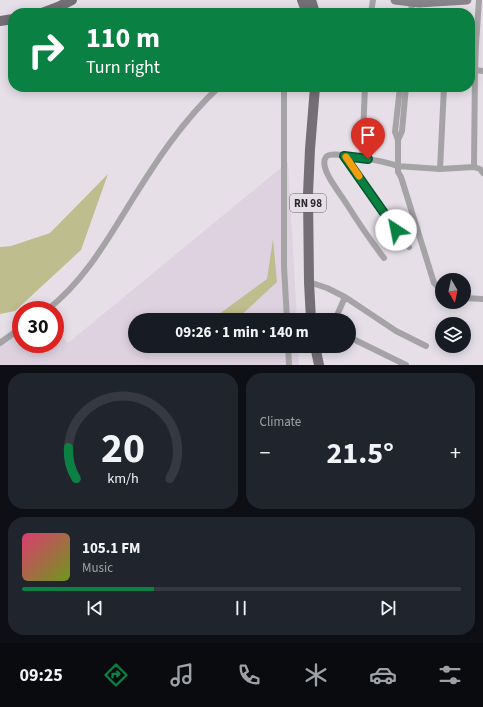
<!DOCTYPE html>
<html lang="en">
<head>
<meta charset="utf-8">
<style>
	body { margin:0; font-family:"Source Sans 3",sans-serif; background:#20242c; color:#f1f3f6; height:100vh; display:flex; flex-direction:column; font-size:15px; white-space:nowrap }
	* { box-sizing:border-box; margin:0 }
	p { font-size:13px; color:#9ea1a6 }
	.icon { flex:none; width:22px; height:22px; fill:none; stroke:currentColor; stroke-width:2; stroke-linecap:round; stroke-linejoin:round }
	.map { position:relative; height:365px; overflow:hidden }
	.side { display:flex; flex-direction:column; gap:8px; padding:8px; background:#0d0f14; flex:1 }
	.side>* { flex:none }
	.banner { position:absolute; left:8px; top:8px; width:467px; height:84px; border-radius:16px; box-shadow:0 2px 10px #0003; background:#0b8043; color:#fff; overflow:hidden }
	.needle { width:26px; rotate:171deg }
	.tools { position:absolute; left:435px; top:273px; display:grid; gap:8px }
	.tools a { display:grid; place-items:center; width:36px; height:36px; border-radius:50%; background:#171b24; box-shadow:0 2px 10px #0003; font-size:20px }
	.speed { position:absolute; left:12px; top:301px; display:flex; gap:8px; font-size:20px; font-weight:700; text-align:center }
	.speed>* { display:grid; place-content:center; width:52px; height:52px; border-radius:50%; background:#171b24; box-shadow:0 2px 10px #0003; line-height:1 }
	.speed .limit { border:6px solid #d22; background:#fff; color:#111 }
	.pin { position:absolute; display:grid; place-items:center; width:34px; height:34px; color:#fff; margin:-41px -17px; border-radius:50% 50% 50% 0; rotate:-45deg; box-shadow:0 0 4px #0007 }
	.pin .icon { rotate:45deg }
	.me { position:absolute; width:44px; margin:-22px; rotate:326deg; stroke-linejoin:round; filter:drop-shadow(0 0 3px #0008) }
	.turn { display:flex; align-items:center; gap:14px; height:84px; padding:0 12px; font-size:18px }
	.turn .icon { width:52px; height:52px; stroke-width:2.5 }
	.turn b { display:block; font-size:28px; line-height:34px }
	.big { font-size:30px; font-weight:700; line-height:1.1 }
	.side .tile { flex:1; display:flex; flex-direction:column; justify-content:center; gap:6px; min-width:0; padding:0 14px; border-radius:16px; background:#20242c }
	.side .dial { align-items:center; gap:0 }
	.dial svg { height:104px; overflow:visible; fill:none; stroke:#363941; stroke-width:7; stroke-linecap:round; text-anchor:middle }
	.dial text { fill:#f1f3f6; stroke:none }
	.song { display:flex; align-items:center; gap:12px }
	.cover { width:48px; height:48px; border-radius:6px; background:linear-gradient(135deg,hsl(340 70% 55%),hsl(80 70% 35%)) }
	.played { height:4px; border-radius:2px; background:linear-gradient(90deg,#0b8043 30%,#363941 30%) }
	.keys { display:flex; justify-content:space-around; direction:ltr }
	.heat { display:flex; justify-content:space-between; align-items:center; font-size:22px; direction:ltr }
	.side .tiles { flex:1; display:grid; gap:8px; grid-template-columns:1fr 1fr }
	.tile:last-child { grid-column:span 2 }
	.trip { position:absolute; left:128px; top:313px; width:228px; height:40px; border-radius:20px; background:#171b24; box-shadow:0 2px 10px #0003; font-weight:700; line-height:40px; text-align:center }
	.tab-bar { display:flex; height:64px; justify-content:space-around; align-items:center; background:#090b0e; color:#9ea1a6 }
	.tab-bar .icon { width:28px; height:28px }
	.tab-bar .current { color:#0b8043 }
	.tab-bar b { font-size:18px; color:#f1f3f6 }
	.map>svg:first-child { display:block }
	.built { fill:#ded2e0 }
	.green { fill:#bebd8d }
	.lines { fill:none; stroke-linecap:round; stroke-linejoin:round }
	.street { stroke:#a6a3a6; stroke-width:6 }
	.secondary { stroke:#898489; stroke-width:9 }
	.primary { stroke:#746e75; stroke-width:10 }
	.route-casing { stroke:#07532c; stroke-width:10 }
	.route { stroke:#0b8043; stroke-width:7 }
	.slow { stroke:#f59e0b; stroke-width:7 }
	.labels { text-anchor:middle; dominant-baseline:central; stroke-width:4; stroke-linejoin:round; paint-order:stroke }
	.shield { fill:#e6dfe8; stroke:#646064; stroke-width:1 }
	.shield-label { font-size:11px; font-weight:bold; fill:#2c292c }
</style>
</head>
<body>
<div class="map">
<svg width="483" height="365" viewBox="0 0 483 365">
	<rect width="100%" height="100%" fill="#e6dfe8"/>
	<path class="built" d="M 288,162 L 297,320 L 135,320 L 135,346 L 298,346 L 299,365 L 0,365 L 0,338 L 21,323 L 21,344 L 55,344 L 55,328 L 68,343 Z"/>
	<path class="green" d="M 108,174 L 81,250 L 15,311 L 0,314 L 0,247 L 11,246 L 50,233 Z
		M 273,239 L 277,282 L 236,320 L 211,320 L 267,279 Z"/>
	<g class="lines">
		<path class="street" d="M 371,13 L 373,0
			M 411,13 L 412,3
			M 475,70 L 483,71
			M 284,87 L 284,266 L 287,320
			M 400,87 L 395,132 L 398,140 L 398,172 L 401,177 L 434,283 L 442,291
			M 398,140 L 402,131 L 406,87
			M 344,155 L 396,230 L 409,247
			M 362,158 L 365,87
			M 474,167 L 475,70 L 476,44 L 479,0
			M 440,169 L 444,87
			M 384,258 C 370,240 358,222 346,203 C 340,194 334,186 329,177 C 326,172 322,162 326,157 C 330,152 347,156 353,157 C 368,159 383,160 397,166 L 440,169 L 474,167 L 480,169 L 483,173
			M 309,282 L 327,288 L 345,297 L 396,331 L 426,346
			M 464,298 L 483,299
			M 47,310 C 83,282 105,244 129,205 C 155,163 182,121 219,87
			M 335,320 L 345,297
			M 349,337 L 406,365
			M 0,343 L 21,328
			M 288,346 L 289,365"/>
		<path class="secondary" d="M 395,0 L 419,3 L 467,0"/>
		<path class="primary" d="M 302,0 L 307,13
			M 311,0 L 315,13
			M 42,13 L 58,7 L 72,0
			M 0,21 L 13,19
			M 311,320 L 309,282 L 308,194 L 310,149 L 315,87
			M 315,346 L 319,365"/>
	</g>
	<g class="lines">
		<defs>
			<path id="route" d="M 368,159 L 344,156 L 396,230"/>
		</defs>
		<use href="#route" class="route-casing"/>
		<use href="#route" class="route"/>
		<path class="slow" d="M 346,157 L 359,176"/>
	</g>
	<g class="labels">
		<rect class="shield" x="290" y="194" width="36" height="18" rx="3"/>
		<g class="shield-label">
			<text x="308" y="203">RN 98</text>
		</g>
	</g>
</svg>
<div class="tools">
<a><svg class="needle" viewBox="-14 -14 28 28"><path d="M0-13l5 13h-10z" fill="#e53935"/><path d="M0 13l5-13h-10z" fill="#9ea1a6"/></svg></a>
<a><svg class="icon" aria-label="layers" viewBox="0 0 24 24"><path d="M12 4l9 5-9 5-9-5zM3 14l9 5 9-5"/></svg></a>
</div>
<div class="speed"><div class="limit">30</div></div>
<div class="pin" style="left:368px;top:159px;background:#d93025"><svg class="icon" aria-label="arrive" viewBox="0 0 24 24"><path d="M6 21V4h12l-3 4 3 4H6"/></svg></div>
<svg class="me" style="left:396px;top:230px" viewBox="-20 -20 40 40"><circle r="19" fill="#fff"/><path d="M0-13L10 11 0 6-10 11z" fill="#0b8043"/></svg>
<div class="trip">09:26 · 1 min · 140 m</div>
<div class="banner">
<div class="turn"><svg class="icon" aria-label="right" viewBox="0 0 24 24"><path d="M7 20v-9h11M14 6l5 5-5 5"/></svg><div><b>110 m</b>Turn right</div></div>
</div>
</div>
<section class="side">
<div class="tiles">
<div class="tile dial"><svg viewBox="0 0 100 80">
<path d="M14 69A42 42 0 1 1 86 69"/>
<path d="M14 69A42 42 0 0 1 8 45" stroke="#0b8043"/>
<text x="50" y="56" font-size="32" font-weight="700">20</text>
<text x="50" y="72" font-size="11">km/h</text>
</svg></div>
<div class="tile"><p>Climate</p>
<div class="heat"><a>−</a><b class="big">21.5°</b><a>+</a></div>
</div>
<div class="tile">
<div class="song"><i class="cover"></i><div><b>105.1 FM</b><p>Music</p></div></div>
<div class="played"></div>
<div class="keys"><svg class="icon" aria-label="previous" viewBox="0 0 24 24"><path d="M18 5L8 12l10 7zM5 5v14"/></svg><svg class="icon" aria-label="pause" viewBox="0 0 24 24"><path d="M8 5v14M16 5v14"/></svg><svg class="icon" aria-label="next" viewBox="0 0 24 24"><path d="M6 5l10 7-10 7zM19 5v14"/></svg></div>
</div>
</div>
</section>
<nav class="tab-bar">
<b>09:25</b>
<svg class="icon current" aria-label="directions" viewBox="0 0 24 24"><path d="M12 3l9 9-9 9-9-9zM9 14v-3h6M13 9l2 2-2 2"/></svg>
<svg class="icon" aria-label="music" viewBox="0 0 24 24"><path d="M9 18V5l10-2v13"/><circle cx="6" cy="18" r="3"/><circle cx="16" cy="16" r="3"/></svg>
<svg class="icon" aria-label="phone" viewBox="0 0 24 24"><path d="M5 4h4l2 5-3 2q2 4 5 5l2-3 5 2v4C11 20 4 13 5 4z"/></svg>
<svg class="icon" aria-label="climate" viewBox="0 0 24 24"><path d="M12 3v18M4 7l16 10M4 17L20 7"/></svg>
<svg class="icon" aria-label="car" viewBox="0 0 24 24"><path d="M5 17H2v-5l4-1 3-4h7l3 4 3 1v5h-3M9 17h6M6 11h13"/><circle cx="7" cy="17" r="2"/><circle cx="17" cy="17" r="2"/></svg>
<svg class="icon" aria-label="filters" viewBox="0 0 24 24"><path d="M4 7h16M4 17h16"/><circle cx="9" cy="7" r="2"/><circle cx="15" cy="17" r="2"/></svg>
</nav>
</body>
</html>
